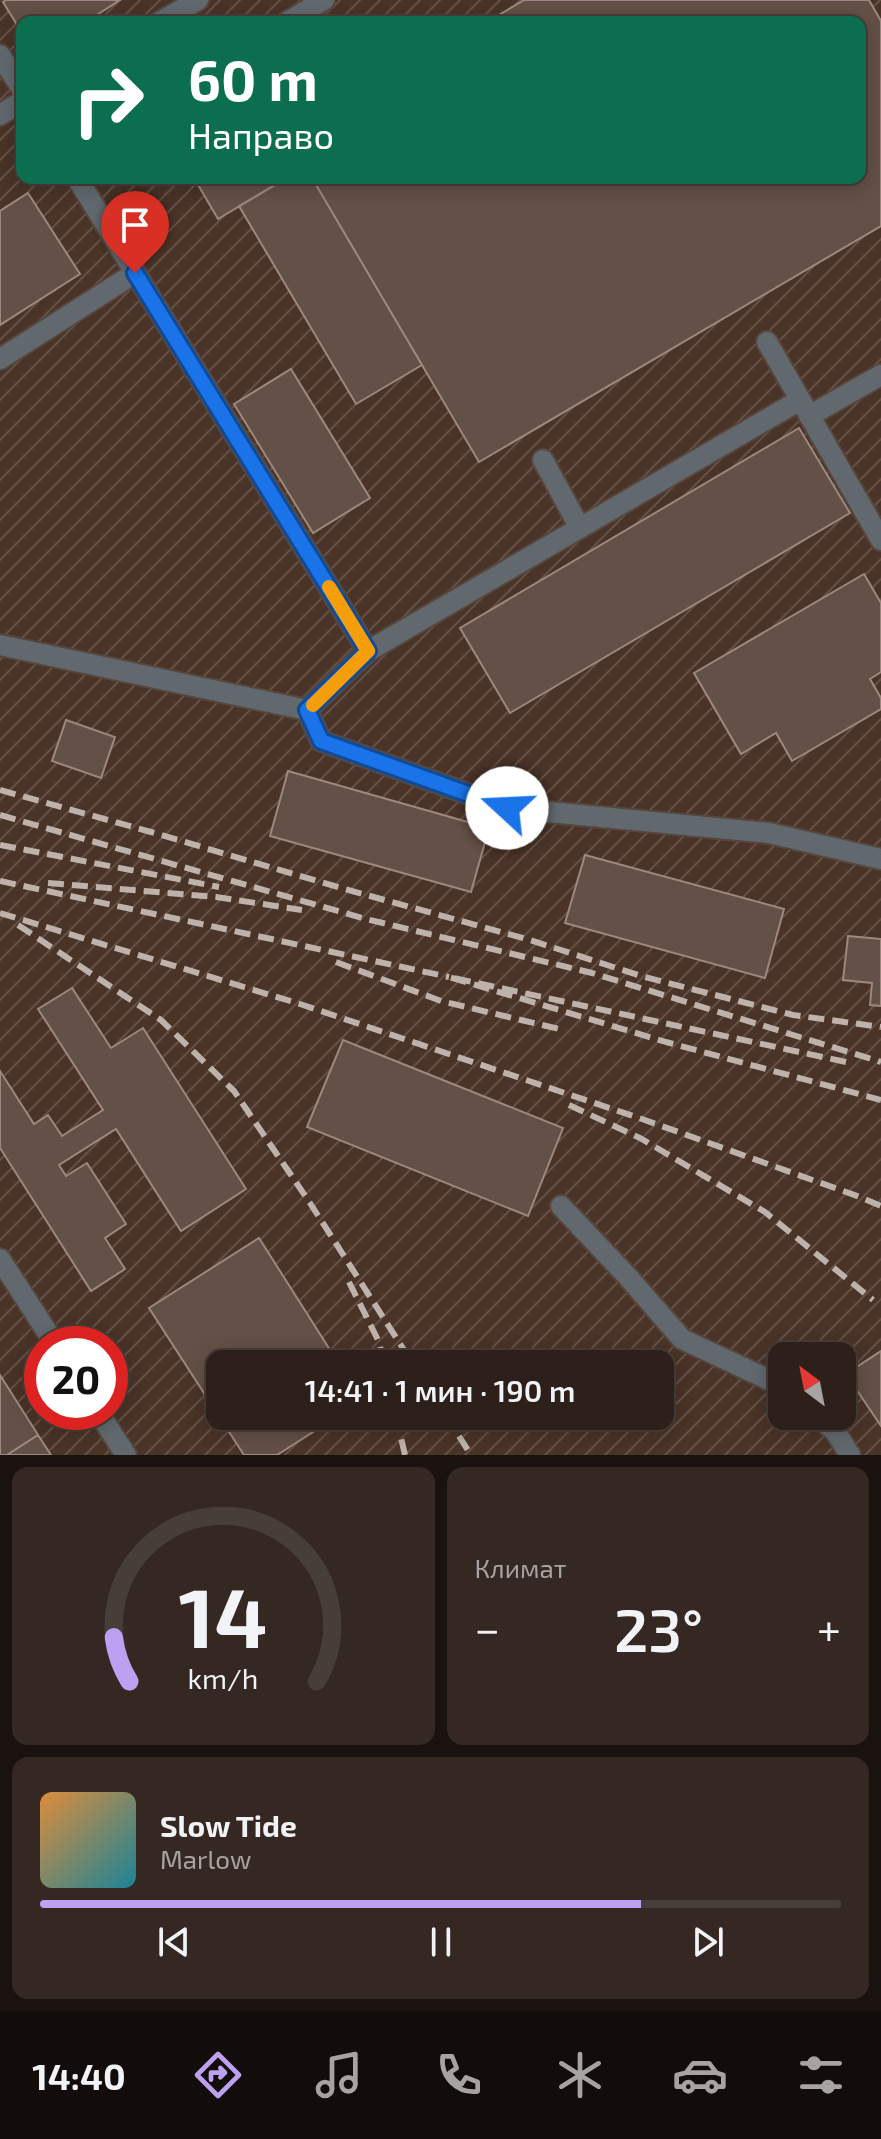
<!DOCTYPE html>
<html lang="ru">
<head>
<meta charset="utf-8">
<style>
	body { margin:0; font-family:"Exo 2",sans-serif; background:#352823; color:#f1f3f6; height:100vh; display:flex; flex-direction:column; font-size:30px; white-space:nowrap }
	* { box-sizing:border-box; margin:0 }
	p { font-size:26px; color:#a7a3a2 }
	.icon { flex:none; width:44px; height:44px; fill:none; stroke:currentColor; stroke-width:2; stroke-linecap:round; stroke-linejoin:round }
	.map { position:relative; height:1455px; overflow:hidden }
	.details { display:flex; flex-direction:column; gap:12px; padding:12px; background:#19120e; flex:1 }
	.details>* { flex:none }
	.guide { position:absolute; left:16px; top:16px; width:850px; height:168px; border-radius:16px; box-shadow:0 4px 20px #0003,0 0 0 2px #483e39; background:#0b6e4f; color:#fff; overflow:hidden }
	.needle { width:52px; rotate:328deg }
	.fabs { position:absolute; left:768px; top:1342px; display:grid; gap:16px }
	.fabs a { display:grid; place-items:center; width:88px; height:88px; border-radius:16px; background:#2d201a; box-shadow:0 4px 20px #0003,0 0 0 2px #483e39; font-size:40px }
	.speed { position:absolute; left:24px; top:1326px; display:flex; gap:16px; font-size:40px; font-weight:700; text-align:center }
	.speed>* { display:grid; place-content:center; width:104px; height:104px; border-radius:50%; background:#2d201a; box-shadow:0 4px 20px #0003,0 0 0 2px #483e39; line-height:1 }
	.speed .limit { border:12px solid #d22; background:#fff; color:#111 }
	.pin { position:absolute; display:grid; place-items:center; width:68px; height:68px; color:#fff; margin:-82px -34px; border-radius:50% 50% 50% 0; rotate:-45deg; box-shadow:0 0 8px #0007 }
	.pin .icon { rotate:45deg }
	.me { position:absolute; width:88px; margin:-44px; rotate:290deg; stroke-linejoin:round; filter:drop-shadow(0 0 6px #0008) }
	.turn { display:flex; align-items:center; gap:28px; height:168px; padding:0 40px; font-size:36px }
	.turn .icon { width:104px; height:104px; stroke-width:2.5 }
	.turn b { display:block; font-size:56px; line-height:68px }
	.big { font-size:60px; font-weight:600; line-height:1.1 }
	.details .card { flex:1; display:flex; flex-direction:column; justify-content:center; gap:12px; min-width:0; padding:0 28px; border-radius:16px; background:#352823 }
	.details .dial { align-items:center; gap:0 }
	.dial svg { height:208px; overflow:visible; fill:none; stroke:#483e39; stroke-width:7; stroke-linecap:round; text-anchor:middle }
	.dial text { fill:#f1f3f6; stroke:none }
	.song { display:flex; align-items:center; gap:24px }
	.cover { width:96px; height:96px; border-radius:12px; background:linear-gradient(135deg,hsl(30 70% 55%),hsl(190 70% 35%)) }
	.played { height:8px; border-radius:4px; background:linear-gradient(90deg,#bca0f2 75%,#483e39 75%) }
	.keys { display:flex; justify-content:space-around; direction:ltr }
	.heat { display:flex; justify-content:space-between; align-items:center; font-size:44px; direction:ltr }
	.details .tiles { flex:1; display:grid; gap:12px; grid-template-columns:1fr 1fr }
	.card:last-child { grid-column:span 2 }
	.trip { position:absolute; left:206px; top:1350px; width:468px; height:80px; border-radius:16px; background:#2d201a; box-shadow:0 4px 20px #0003,0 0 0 2px #483e39; font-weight:600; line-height:80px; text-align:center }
	.tabs { display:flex; height:128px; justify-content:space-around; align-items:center; background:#120d0a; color:#a7a3a2 }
	.tabs .icon { width:56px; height:56px }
	.tabs .on { color:#bca0f2 }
	.tabs b { font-size:36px; color:#f1f3f6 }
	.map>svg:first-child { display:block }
	.industrial { fill:url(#industrial-furrows); fill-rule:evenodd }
	.building { fill:#635046; stroke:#9d887e; stroke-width:2 }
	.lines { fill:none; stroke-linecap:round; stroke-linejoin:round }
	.minor-casing { stroke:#56463e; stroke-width:24 }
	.minor { stroke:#61696e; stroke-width:20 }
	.rail { stroke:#beb2ab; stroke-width:6; stroke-dasharray:16 8; stroke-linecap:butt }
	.route-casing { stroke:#114b97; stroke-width:20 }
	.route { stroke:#1a73e8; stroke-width:14 }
	.slow { stroke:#f59e0b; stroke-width:14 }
</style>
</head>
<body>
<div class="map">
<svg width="881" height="1455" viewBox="0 0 881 1455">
	<defs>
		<pattern id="industrial-furrows" width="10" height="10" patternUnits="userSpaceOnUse" patternTransform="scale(2)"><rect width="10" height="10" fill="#4a3327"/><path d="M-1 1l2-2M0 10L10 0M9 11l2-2" fill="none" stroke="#645045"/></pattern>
	</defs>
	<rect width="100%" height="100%" fill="#3c2b22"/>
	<path class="industrial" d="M 0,0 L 881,0 L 881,1455 L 0,1455 ZM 22,22 L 860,22 L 860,178 L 22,178 ZM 42,1344 L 110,1344 L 110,1412 L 42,1412 ZM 782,1356 L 842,1356 L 842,1416 L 782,1416 ZM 220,1364 L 660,1364 L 660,1416 L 220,1416 Z"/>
	<path class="building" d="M 6,0 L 120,0 L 86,22 L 22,22 L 22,33 L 3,2 Z
		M 524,0 L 869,0 L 881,21 L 881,226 L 479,462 L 312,178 L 860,178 L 860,22 L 487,22 Z
		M 194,178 L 287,178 L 218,219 Z
		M 287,178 L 312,178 L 422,365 L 356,404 L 239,206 Z
		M 28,193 L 80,274 L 0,325 L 0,211 Z
		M 291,369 L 370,498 L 313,533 L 234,404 Z
		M 799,428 L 850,513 L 510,713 L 460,628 Z
		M 864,574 L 881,603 L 881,672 L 870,679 L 881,698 L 881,709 L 792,761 L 776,733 L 741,754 L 694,673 Z
		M 66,720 L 115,737 L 101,778 L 52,761 Z
		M 288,771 L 489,828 L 471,892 L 270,836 Z
		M 585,855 L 784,909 L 765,978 L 565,923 Z
		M 848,936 L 881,939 L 881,1006 L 870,1005 L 872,983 L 843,980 Z
		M 72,988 L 111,1048 L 143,1028 L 246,1189 L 181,1231 L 116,1129 L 59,1165 L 66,1176 L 87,1163 L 126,1224 L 105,1238 L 125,1269 L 91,1291 L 0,1148 L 0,1071 L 34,1124 L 48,1115 L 62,1136 L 103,1110 L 38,1009 Z
		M 343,1040 L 563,1128 L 528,1216 L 307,1127 Z
		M 259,1238 L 339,1364 L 220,1364 L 220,1416 L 338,1416 L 277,1455 L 244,1455 L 149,1308 Z
		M 881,1351 L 881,1426 L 846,1374 Z
		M 0,1375 L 38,1435 L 7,1455 L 0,1455 Z
		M 38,1435 L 51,1455 L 7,1455 Z"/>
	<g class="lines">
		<defs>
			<path id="minor" d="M 160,22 L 198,0
				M 287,22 L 324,0
				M 0,55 L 22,89
				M 0,115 L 22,101
				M 77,178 L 368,651 L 307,710
				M 767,342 L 881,540
				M 0,359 L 135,273
				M 809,416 L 881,375
				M 543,460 L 580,528
				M 0,645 L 307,710 L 321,741 L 507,808 L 769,833 L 881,859
				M 368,651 L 800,400
				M 561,1206 L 628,1277 L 682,1339 L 782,1386
				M 0,1259 L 55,1344
				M 98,1412 L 126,1455
				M 817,1416 L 835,1431 L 850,1455"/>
		</defs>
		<use href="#minor" class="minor-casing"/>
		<use href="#minor" class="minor"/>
		<path class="rail" d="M 0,790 L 151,832 L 341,888 L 530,940 L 641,976 L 793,1015 L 881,1027
			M 0,815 L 366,919 L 592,973 L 881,1062
			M 0,845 L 219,887
			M 0,881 L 449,977
			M 48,883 L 216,897 L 302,910
			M 0,913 L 300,1004 L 642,1119 L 860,1197 L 881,1206
			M 18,925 L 161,1020 L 234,1091 L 310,1203 L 413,1364
			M 336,962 L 441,1001 L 559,1029
			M 846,1062 L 449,977 L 666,1042 L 881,1100
			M 569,1105 L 640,1138 L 765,1212 L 873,1300
			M 349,1282 L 379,1342 L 384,1364
			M 396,1416 L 405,1455
			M 446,1416 L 471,1455"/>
	</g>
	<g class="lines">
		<defs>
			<path id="route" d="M 135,273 L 368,651 L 307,710 L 321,741 L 507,808"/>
		</defs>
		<use href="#route" class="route-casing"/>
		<use href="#route" class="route"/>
		<path class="slow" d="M 313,705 L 368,651 L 329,587"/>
	</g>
</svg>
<div class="fabs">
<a><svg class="needle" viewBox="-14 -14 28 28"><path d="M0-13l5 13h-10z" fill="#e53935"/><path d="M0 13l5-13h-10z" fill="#a7a3a2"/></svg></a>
</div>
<div class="speed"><div class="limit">20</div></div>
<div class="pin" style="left:135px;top:273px;background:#d93025"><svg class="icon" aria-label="arrive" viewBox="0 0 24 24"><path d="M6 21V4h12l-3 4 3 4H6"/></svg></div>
<svg class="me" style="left:507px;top:808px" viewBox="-20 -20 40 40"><circle r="19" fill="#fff"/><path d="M0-13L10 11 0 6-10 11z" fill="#1a73e8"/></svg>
<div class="trip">14:41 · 1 мин · 190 m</div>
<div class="guide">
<div class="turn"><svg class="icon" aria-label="right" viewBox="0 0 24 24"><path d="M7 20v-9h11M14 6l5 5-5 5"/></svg><div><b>60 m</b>Направо</div></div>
</div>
</div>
<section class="details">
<div class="tiles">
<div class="card dial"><svg viewBox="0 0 100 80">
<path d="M14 69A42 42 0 1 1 86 69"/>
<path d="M14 69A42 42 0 0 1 8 52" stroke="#bca0f2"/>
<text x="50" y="56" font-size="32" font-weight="700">14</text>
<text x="50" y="72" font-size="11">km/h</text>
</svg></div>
<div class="card"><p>Климат</p>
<div class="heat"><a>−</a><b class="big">23°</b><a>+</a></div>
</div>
<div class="card">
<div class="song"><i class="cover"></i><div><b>Slow Tide</b><p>Marlow</p></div></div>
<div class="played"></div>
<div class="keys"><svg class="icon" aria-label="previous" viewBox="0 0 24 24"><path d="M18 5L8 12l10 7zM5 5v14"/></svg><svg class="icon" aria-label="pause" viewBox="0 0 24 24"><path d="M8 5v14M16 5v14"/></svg><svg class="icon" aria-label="next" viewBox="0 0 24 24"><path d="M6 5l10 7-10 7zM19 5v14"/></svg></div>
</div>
</div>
</section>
<nav class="tabs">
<b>14:40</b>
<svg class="icon on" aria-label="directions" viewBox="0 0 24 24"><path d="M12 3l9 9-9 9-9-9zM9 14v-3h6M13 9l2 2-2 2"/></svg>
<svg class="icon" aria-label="music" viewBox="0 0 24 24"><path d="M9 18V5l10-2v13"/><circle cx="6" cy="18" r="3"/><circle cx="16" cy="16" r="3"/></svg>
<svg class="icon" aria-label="phone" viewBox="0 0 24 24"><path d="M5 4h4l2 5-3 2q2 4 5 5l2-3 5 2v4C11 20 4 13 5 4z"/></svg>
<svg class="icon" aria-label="climate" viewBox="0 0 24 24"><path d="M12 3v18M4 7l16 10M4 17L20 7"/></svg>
<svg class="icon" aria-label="car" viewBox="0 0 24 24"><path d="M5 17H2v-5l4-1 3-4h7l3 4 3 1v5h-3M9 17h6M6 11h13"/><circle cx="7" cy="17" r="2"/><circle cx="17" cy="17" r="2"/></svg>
<svg class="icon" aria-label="filters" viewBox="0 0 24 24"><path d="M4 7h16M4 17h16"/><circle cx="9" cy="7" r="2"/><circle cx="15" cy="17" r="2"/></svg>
</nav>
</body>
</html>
